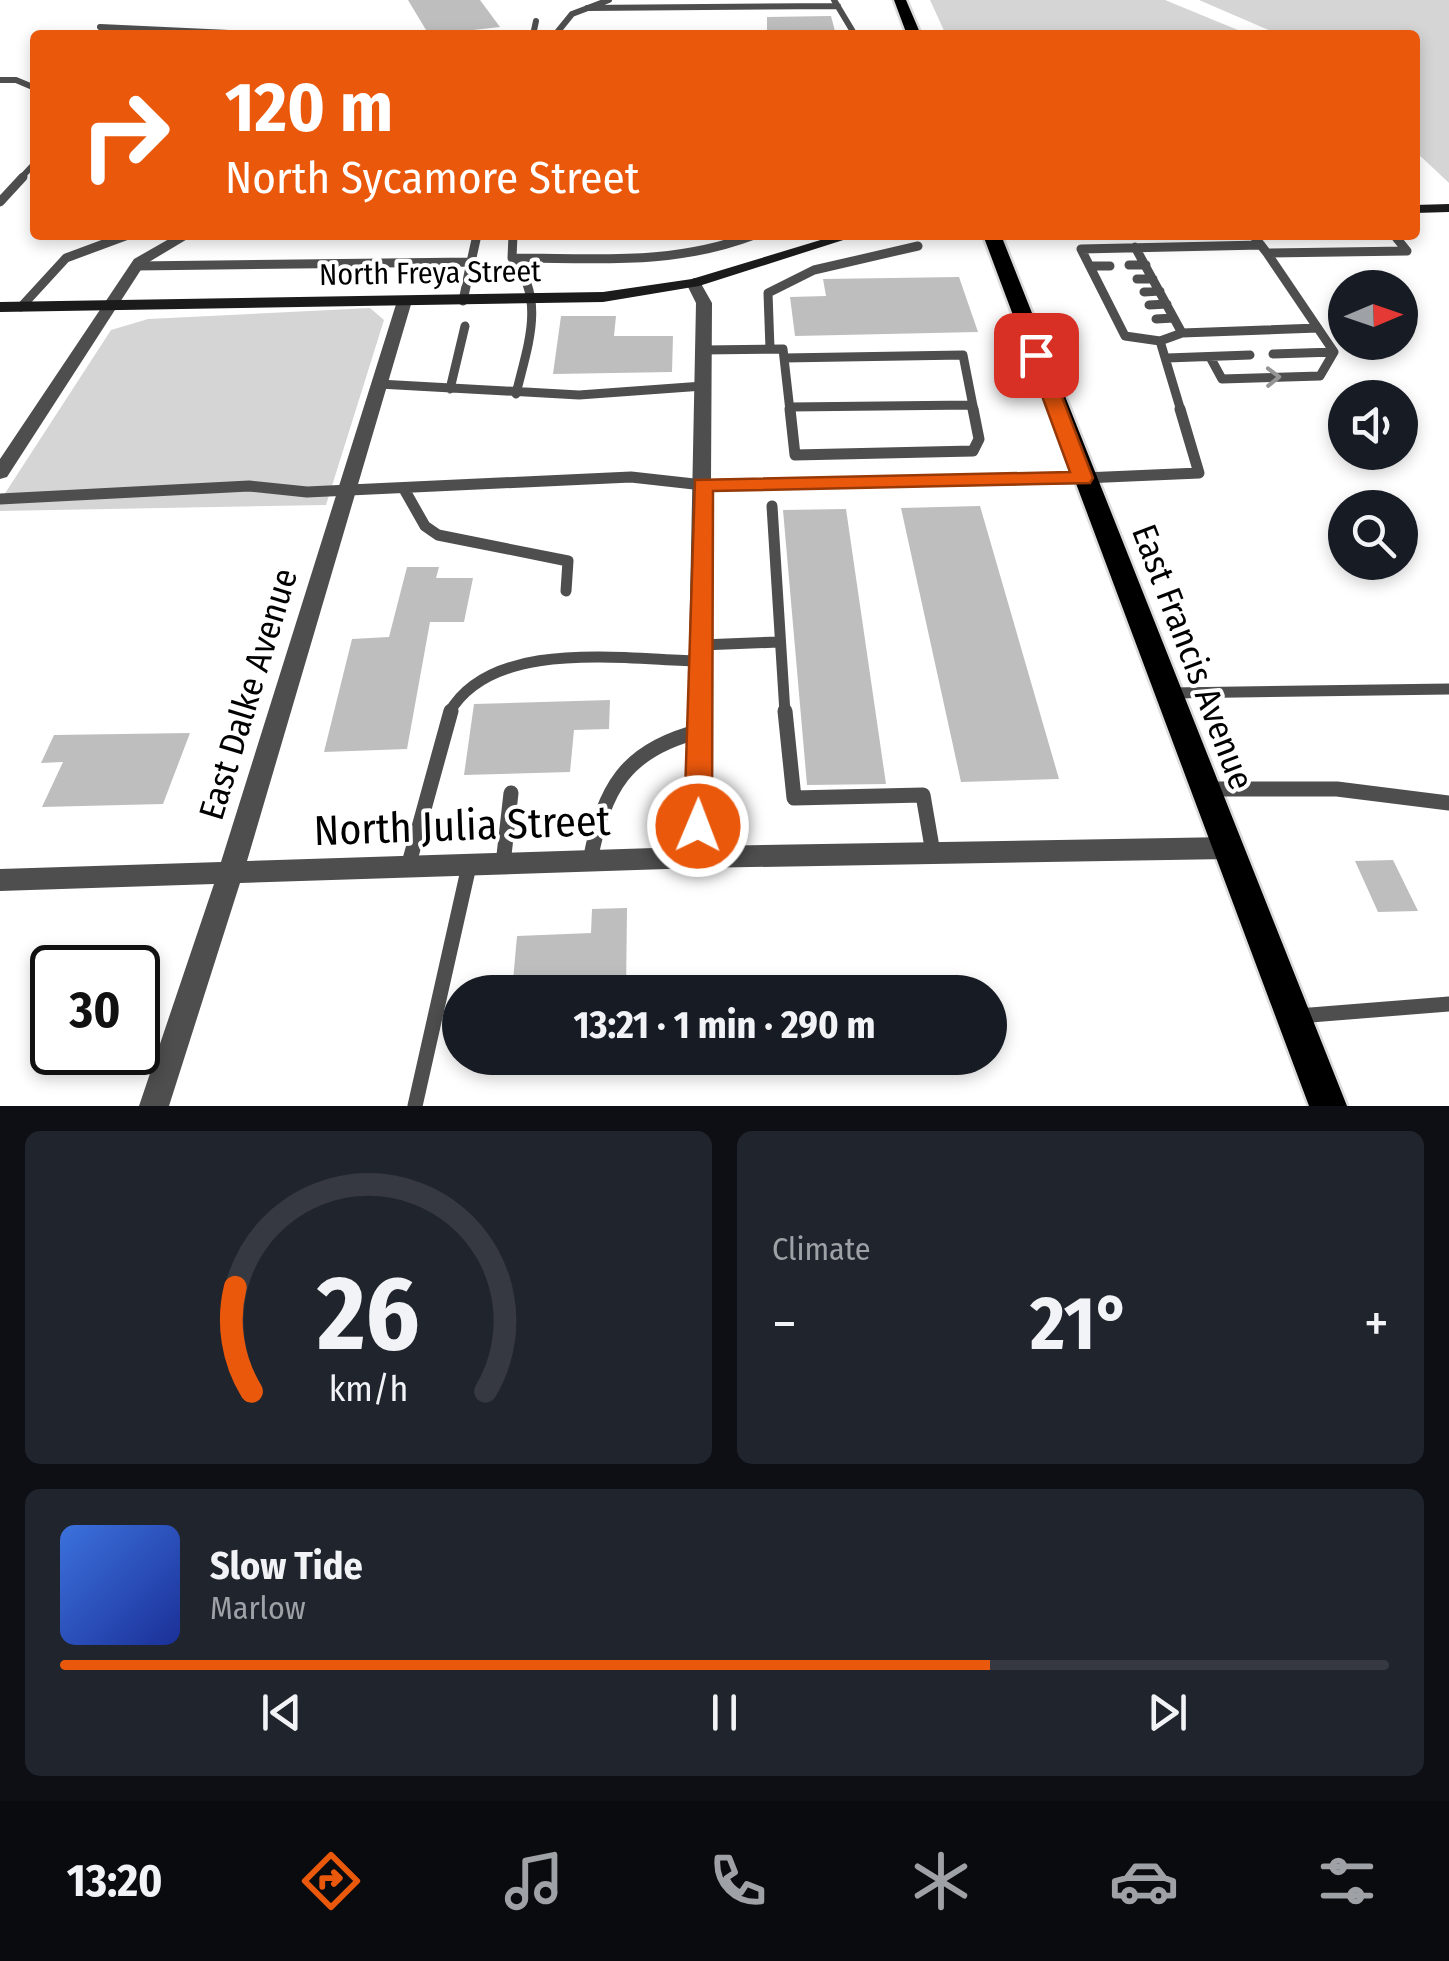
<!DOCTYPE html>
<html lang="en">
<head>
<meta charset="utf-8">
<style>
	body { margin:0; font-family:"Fira Sans Condensed",sans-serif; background:#20242c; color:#f1f3f6; height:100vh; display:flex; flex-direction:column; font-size:38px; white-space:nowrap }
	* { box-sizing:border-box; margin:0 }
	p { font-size:32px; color:#9ea1a6 }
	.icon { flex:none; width:55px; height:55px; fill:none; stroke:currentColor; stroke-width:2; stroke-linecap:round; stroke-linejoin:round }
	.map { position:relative; height:1106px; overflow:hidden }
	.panel { display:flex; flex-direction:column; gap:25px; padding:25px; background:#0d0f14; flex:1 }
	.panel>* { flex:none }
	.hud { position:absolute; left:30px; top:30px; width:1390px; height:210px; border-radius:10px; box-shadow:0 5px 15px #0003; background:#ea580c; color:#fff; overflow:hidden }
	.needle { width:65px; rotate:88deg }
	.buttons { position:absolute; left:1328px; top:270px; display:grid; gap:20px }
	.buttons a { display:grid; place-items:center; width:90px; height:90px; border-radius:50%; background:#171b24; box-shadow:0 5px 15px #0003; font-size:50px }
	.speed { position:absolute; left:30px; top:945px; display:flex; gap:20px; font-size:50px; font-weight:700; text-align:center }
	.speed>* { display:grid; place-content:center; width:130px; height:130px; border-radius:50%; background:#171b24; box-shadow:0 5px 15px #0003; line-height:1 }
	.speed .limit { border:5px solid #111; border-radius:15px; background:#fff; color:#111 }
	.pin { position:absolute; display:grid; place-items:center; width:85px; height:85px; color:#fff; margin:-42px; border-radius:20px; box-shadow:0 5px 15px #0006 }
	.me { position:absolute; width:110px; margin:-55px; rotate:1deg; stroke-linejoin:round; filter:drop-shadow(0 0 8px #0008) }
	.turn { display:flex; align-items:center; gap:35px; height:210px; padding:0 30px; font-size:45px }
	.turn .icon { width:130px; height:130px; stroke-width:2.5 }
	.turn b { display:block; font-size:70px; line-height:85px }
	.big { font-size:75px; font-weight:700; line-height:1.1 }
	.panel .tile { flex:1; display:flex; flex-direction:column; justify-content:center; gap:15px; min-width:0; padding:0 35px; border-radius:15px; background:#20242c }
	.panel .dial { align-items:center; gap:0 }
	.dial svg { height:260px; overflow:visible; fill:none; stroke:#363941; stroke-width:7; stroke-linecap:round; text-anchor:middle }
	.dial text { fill:#f1f3f6; stroke:none }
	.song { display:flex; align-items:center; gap:30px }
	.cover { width:120px; height:120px; border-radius:15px; background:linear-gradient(135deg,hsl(220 70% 55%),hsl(230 70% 35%)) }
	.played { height:10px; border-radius:5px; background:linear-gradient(90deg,#ea580c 70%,#363941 70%) }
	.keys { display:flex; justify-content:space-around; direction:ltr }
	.heat { display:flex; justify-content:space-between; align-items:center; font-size:55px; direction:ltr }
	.panel .tiles { flex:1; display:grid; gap:25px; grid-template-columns:1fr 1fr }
	.tile:last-child { grid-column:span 2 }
	.trip { position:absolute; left:442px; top:975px; width:565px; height:100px; border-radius:50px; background:#171b24; box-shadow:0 5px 15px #0003; font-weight:700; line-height:100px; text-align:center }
	.tab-bar { display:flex; height:160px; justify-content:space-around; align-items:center; background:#090b0e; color:#9ea1a6 }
	.tab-bar .icon { width:70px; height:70px }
	.tab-bar .selected { color:#ea580c }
	.tab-bar b { font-size:45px; color:#f1f3f6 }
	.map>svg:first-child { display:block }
	.green { fill:#d5d5d5 }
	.building { fill:#bebebe }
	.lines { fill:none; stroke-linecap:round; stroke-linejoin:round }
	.primary-casing { stroke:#dbdbdb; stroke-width:5 }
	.lane-far3 { stroke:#4e4e4e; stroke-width:6 }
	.lane-far2 { stroke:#4e4e4e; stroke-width:9 }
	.lane-far1 { stroke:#4e4e4e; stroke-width:11 }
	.lane { stroke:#4e4e4e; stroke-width:15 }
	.street { fill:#4e4e4e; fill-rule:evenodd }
	.secondary { fill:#1b1b1b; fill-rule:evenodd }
	.primary { fill:#000; fill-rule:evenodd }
	.oneway { stroke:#959595 }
	.route { fill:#ea580c; stroke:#983908; stroke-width:2.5 }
	.labels { text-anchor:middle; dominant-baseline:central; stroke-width:8; stroke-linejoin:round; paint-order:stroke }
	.far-street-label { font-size:30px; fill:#000; stroke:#fff }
	.street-label { font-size:35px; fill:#000; stroke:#fff }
	.near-street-label { font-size:42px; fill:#000; stroke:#fff }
</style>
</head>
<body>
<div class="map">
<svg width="1449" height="1106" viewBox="0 0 1449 1106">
	<rect width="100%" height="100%" fill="#fff"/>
	<path class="green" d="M 930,0 L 1165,0 L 1250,35 L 946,35 Z
		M 1199,0 L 1449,0 L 1449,183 L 1415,151 L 1415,35 L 1280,35 Z
		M 370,308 L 384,320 L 326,505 L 0,511 L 0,501 L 111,330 L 148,319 Z"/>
	<path class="building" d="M 408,0 L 480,0 L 500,27 L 429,35 Z
		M 831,16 L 836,35 L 767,35 L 767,17 Z
		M 959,277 L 978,332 L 795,336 L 790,297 L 826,296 L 823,279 Z
		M 561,316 L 616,316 L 614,336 L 673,336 L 672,372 L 553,374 Z
		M 980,506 L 1059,779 L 961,782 L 901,508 Z
		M 846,509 L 886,784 L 807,785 L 783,510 Z
		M 407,567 L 439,567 L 436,578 L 473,578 L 464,622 L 430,622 L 407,749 L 324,752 L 352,639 L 389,637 Z
		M 610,700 L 609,729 L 574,730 L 570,772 L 464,775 L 474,704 Z
		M 190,733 L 163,804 L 42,807 L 63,762 L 41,763 L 54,735 Z
		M 1393,860 L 1418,911 L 1378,912 L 1355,861 Z
		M 627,908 L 626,992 L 512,992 L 517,936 L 591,933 L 592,909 Z"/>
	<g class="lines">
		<defs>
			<path id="primary" d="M 894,0 L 906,0 L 921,35 L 907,35 Z
				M 983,235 L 1001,235 L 1347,1106 L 1309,1106 Z"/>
		</defs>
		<use href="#primary" class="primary-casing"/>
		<path class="lane-far3" d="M 834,0 L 855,35
			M 587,8 L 838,6
			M 100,27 L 270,35
			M 533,35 L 536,21
			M 555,35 L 572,14 L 609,0
			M 0,80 L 16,80 L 35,88
			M 20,179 L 35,163"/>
		<path class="lane-far2" d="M 0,202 L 23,177
			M 513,235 L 512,258 C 547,299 527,347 516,394
			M 1253,235 L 1267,253 L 1407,251 L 1394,235
			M 1135,247 L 1182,333 L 1160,341
			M 1267,253 L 1334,352
			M 512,258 C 598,258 672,266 754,235
			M 471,262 L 477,235
			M 1129,265 L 1146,265
			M 136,266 L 471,262 L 463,301
			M 1090,266 L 1110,266
			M 1137,279 L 1153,279
			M 1144,292 L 1160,291
			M 1149,305 L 1167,304
			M 21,307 L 66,258 L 128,235
			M 1156,319 L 1174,318
			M 1182,333 L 1318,328
			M 770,349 L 768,293 L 814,270 L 918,246
			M 703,350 L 783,349 L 784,358
			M 1273,354 L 1334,352
			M 1210,357 L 1222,379 L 1320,376 L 1334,352
			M 784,358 L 790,411
			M 784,358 L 963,355 L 974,411
			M 1167,358 L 1250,355
			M 379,384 L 579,395 L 703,386
			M 450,389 L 465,326
			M 790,407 L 972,405
			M 1181,411 L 1160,341 L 1125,336 L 1081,249 L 1261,245"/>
		<path class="lane-far1" d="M 790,409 L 795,455 L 973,451 L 979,439 L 973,409
			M 1084,478 L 1199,473 L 1180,409
			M 404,489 L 425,526 L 438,535 L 568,561 L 566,591
			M 0,499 L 249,486 L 307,492 L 631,477 L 703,485
			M 772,506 L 785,713
			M 701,645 L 778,642
			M 1171,693 L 1449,689
			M 449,713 C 492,637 626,660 701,661"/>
		<path class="lane" d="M 785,711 L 794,798 L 923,795 L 933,853
			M 1209,789 L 1337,789 L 1449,803
			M 590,861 C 604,788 625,750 700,731
			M 503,864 L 511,793
			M 408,867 L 451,711
			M 1298,1016 L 1449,1004
			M 415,1106 L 469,866"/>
		<path class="street" d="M 176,235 L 194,235 L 144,265 L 7,477 L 0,479 L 0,459 L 134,259 Z
			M 694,278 L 699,280 L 712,303 L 711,479 L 1083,472 L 1092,478 L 1083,484 L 711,491 L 710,846 L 1228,837 L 1237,841 L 1241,848 L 1237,855 L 1228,859 L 697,868 L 240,883 L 169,1106 L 139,1106 L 214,884 L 0,891 L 0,869 L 221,862 L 398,298 L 404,296 L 412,301 L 247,861 L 685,847 L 696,303 L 686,283 Z"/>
		<path class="secondary" d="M 1449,204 L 1449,212 L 1415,213 L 1415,205 Z
			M 837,235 L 859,235 L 699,286 L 603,302 L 0,312 L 0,302 L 603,292 L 692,279 Z"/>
		<use href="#primary" class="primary"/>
	</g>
	<defs><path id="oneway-chevron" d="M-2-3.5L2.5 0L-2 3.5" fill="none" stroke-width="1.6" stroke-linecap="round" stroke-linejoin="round" transform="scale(2.5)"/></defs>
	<use class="oneway" href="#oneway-chevron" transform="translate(1273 377) rotate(-1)"/>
	<path class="route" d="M 1030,351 L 1046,355 L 1093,478 L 1090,483 L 713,491 L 712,826 L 708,834 L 688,834 L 684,826 L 695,480 L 1070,472 L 1027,355 Z"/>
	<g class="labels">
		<g class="far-street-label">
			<text transform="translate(430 273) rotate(-1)">North Freya Street</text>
		</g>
		<g class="street-label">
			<text transform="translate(1193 657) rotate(69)">East Francis Avenue</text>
			<text transform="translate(248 694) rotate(-73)">East Dalke Avenue</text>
		</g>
		<g class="near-street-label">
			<text transform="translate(462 826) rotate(-2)">North Julia Street</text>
		</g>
	</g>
</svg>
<div class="buttons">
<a><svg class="needle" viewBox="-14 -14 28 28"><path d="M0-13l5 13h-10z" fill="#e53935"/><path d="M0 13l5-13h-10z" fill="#9ea1a6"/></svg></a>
<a><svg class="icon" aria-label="sound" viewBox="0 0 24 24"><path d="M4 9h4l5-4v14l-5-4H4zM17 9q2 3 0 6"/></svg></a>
<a><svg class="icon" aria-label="search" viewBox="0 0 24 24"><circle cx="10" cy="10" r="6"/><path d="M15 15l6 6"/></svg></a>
</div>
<div class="speed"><div class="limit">30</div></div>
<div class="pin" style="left:1036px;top:355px;background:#d93025"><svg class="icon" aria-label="arrive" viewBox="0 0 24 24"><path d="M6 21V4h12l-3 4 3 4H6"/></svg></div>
<svg class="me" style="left:698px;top:826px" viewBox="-20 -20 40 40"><circle r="17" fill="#ea580c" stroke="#fff" stroke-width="3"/><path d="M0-11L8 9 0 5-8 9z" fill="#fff"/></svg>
<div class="trip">13:21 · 1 min · 290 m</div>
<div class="hud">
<div class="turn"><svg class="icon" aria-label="right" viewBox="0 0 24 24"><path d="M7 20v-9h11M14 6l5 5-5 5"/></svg><div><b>120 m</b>North Sycamore Street</div></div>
</div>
</div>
<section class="panel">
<div class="tiles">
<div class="tile dial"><svg viewBox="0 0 100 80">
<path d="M14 69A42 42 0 1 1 86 69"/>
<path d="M14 69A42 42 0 0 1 9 37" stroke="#ea580c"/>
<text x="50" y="56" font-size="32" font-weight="700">26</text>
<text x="50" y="72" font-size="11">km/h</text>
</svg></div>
<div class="tile"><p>Climate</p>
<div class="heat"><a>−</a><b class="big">21°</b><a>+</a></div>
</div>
<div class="tile">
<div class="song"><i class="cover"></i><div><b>Slow Tide</b><p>Marlow</p></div></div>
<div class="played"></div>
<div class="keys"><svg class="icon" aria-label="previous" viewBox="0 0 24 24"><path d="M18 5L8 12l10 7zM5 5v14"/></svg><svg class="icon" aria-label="pause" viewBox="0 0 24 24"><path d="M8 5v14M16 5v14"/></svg><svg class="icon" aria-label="next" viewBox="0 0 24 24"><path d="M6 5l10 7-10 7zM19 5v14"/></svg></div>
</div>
</div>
</section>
<nav class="tab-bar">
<b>13:20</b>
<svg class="icon selected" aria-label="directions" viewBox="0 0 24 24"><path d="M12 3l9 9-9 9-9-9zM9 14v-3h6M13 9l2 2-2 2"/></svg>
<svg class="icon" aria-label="music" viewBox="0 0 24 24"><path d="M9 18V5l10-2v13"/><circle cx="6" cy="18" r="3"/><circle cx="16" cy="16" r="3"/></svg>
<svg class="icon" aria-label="phone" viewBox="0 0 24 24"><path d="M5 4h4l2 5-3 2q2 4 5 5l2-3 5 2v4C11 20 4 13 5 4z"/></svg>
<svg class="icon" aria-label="climate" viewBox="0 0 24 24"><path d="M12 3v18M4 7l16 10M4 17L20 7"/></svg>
<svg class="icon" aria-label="car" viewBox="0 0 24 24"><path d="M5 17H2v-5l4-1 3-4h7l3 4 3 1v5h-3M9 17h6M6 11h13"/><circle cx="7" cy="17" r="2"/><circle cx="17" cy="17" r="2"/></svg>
<svg class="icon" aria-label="filters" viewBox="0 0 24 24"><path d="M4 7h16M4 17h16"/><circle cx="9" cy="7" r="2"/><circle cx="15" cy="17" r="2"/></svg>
</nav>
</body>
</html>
